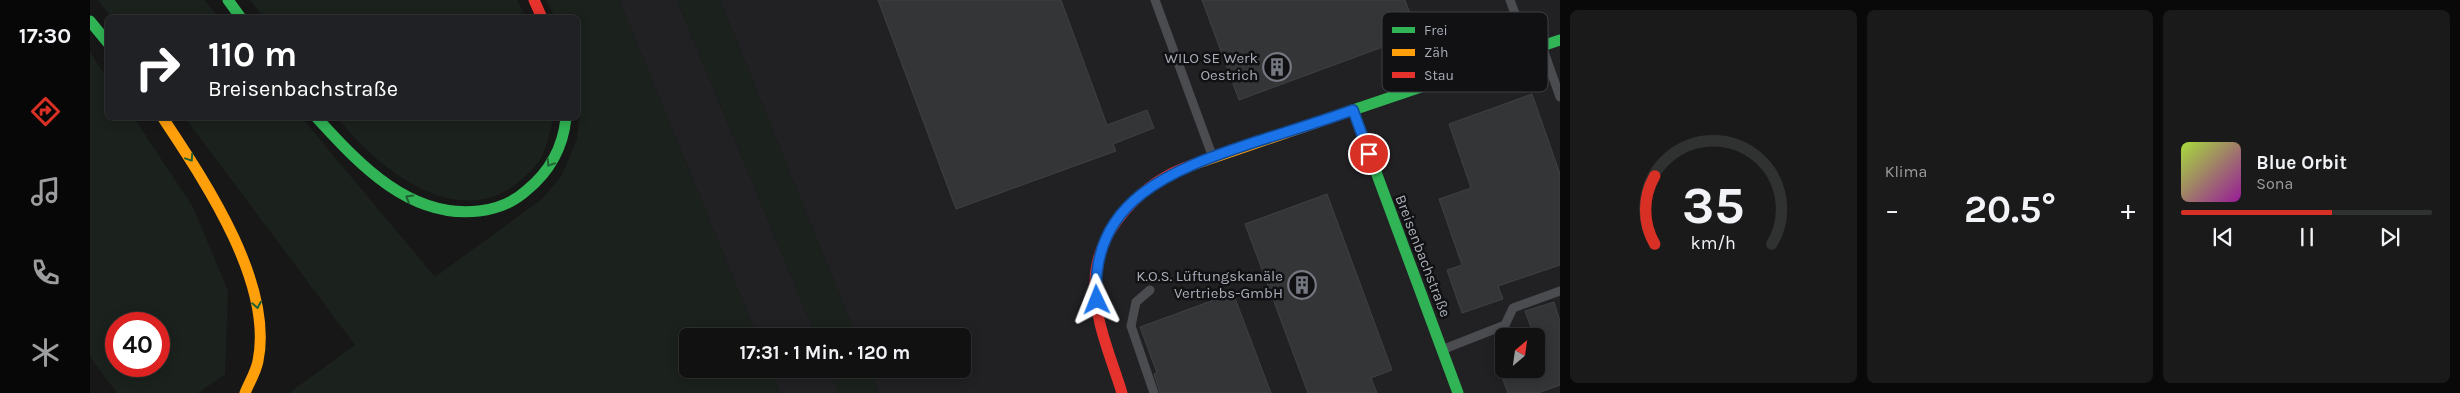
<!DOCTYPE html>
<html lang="de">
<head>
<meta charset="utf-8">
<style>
	body { margin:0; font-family:Karla,sans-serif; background:#1a1a1a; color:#f1f3f6; height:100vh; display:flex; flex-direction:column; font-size:19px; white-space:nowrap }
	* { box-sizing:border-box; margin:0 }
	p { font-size:16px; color:#9c9d9f }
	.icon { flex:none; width:28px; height:28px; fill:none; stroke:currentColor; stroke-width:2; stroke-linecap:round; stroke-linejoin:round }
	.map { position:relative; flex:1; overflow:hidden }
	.details { display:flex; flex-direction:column; gap:10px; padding:10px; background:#090909; width:900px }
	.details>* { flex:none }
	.hud { position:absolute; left:15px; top:15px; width:475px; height:105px; border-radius:8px; box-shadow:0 2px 12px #0003,0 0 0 1px #303131; background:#202124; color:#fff; overflow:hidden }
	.needle { width:32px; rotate:29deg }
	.controls { position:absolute; left:1405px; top:328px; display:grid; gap:10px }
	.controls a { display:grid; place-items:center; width:50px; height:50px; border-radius:8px; background:#111; box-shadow:0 2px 12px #0003,0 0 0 1px #303131; font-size:25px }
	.speed { position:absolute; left:15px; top:312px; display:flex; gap:10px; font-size:25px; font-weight:700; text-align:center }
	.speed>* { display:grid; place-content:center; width:65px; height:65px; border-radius:50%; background:#111; box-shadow:0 2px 12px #0003,0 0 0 1px #303131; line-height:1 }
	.speed .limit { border:8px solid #d22; background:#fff; color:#111 }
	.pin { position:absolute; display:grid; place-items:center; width:42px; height:42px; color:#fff; margin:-21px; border:2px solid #fff; border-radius:50%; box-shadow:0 1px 5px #0007 }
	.me { position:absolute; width:55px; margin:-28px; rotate:358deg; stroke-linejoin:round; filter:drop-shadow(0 0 4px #0008) }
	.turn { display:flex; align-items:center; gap:18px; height:105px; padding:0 20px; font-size:22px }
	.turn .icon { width:65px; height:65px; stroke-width:2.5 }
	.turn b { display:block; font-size:35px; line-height:42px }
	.big { font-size:38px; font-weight:700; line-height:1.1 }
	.details .card { flex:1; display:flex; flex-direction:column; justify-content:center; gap:8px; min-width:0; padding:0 18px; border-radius:8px; background:#1a1a1a }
	.details .dial { align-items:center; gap:0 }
	.dial svg { height:130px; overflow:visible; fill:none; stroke:#303131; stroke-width:7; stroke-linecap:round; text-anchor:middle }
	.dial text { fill:#f1f3f6; stroke:none }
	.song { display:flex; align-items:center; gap:15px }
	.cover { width:60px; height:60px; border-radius:8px; background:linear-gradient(135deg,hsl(80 70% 55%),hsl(300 70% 35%)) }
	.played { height:5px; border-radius:2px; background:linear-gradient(90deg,#d93025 60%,#303131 60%) }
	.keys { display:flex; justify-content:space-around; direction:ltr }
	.heat { display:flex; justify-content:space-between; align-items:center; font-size:28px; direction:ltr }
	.details .tiles { flex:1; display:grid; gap:10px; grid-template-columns:repeat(3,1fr) }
	.trip { position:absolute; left:589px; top:328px; width:292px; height:50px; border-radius:8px; background:#111; box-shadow:0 2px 12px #0003,0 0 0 1px #303131; font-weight:700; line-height:50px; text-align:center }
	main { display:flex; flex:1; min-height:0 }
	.tab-bar { display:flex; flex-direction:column; width:90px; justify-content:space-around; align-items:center; background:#070707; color:#9c9d9f }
	.tab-bar .icon { width:35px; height:35px }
	.tab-bar .active { color:#d93025 }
	.tab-bar b { font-size:22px; color:#f1f3f6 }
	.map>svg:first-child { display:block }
	.built { fill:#212124; fill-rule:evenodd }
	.green { fill:#1b211c; fill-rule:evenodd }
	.building { fill:#343537; stroke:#3f4043 }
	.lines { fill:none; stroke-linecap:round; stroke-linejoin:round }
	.lane { stroke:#4b4c50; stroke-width:9 }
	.fast { stroke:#30b455; stroke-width:11 }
	.slow { stroke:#ff9f0a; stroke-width:11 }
	.jam { stroke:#e5322d; stroke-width:11 }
	.oneway { stroke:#206234 }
	.route-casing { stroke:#114b97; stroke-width:12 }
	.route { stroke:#1a73e8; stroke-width:9 }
	.labels { text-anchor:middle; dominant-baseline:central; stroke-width:5; stroke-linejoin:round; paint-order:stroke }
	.poi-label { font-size:15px; fill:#a8adb8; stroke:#111113; text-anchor:end }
	.street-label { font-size:15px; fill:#a8adb8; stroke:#111113 }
	.key { fill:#111113; stroke:#3e4045; stroke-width:1 }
	.key-label { font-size:14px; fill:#a8adb8 }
</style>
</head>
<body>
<main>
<nav class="tab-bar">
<b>17:30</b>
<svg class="icon active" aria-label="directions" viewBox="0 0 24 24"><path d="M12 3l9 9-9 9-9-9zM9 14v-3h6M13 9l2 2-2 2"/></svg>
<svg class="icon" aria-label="music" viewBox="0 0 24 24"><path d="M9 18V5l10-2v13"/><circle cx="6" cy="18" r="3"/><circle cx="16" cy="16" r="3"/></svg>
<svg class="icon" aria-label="phone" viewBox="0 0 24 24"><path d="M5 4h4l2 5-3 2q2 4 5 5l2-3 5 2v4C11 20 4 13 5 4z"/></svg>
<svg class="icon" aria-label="climate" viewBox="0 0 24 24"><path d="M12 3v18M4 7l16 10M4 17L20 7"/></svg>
</nav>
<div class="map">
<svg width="1470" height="393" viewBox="0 0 1470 393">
	<rect width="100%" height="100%" fill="#171717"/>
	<path class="built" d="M 529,0 L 587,0 L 726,336 L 667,336 Z
		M 630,0 L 1470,0 L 1470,393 L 789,393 L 779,369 L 872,369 L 872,336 L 766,336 ZM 1414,336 L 1446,336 L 1446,369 L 1414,369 Z
		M 680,369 L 739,369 L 749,393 L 690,393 Z"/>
	<path class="green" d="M 8,0 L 114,0 L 129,17 L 21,17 Z
		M 160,0 L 427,0 L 436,17 L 173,17 Z
		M 456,0 L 529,0 L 667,336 L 598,336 L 598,369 L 680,369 L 690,393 L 199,393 L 265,345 L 95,118 L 212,118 L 345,277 L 452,199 L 472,175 L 487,139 L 491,105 L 488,74 L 488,18 L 465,17 Z
		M 587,0 L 630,0 L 766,336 L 726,336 Z
		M 0,52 L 17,78 L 18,118 L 44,118 L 103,207 L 138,291 L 135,374 L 108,393 L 27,393 L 0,357 ZM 26,324 L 69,324 L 69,366 L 26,366 Z
		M 248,118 L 464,118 C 460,129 458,143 453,154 C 448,166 435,177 425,185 C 363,230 286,167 248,118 Z
		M 739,369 L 779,369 L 789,393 L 749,393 Z"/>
	<path class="building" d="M 788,0 L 971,0 L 1017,125 L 1057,110 L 1064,128 L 1023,144 L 1026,151 L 866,209 Z
		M 1112,0 L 1315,0 L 1328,34 L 1149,100 Z
		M 1442,94 L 1470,174 L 1470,265 L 1408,286 L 1413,299 L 1372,313 L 1357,270 L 1372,265 L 1349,199 L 1381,188 L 1359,124 Z
		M 1237,194 L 1302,370 L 1281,378 L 1287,393 L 1218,393 L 1155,224 Z
		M 1143,293 L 1181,393 L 1070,393 L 1064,374 L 1067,373 L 1050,327 Z
		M 1464,302 L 1470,321 L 1470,385 L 1448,393 L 1418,393 L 1409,369 L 1446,369 L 1446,336 L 1444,336 L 1435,311 Z"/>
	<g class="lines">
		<path class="lane" d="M 1065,0 L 1122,155
			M 1420,0 L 1438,49
			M 1453,49 L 1470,97
			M 1060,290 L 1046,302 L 1041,326 L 1064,393
			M 1354,349 L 1415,325 L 1423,308 L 1470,291"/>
		<path class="fast" d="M 138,0 L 151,18
			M 0,21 L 18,43
			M 227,118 C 270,165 320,219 389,211 C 406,209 424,202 437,190 C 459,172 473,147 476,118
			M 1368,393 L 1263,110 L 1470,40"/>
		<path class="slow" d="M 73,118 C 114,180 184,283 168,361 C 166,372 159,383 155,393
			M 1102,165 L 1263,110"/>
		<path class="jam" d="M 444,0 L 452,18
			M 1032,393 C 1021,357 1004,320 1005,282 C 1006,229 1054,181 1102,165"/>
	</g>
	<defs><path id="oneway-chevron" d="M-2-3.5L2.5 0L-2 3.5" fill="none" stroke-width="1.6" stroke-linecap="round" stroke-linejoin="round" transform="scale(1.25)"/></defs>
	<g class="oneway">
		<use href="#oneway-chevron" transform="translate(100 158) rotate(56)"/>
		<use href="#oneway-chevron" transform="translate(460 163) rotate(123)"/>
		<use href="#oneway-chevron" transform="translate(319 198) rotate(-150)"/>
		<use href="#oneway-chevron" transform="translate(167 305) rotate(80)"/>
	</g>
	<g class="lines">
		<defs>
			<path id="route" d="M 1007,300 C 998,200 1084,169 1162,143 C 1196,132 1229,122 1263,110 L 1279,154"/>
		</defs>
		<use href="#route" class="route-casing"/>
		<use href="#route" class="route"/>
	</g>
	<defs>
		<symbol id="building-ring" viewBox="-11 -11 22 22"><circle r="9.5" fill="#111113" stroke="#757880" stroke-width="1.5"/><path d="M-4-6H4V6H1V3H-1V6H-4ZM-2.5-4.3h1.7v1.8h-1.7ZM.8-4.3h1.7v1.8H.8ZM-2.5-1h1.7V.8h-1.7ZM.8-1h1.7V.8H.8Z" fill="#757880"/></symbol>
	</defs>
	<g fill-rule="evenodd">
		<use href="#building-ring" x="1171" y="51" width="32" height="32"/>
		<use href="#building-ring" x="1196" y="269" width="32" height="32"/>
	</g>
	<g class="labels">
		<g class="poi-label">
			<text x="1168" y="58">WILO SE Werk<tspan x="1168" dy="17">Oestrich</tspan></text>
			<text x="1193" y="276">K.O.S. Lüftungskanäle<tspan x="1193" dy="17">Vertriebs-GmbH</tspan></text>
		</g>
		<g class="street-label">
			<text transform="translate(1333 256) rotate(69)">Breisenbachstraße</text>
		</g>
	</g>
	<rect x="1292" y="12" width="166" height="80" rx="8" class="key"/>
	<rect x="1302" y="27" width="23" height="6" fill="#30b455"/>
	<rect x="1302" y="49" width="23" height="7" fill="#ff9f0a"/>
	<rect x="1302" y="72" width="23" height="6" fill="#e5322d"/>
	<g class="key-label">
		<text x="1334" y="35">Frei</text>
		<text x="1334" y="57">Zäh</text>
		<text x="1334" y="80">Stau</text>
	</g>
</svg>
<div class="controls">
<a><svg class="needle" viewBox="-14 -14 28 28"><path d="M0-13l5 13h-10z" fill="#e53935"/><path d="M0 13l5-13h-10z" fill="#9c9d9f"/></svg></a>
</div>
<div class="speed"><div class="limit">40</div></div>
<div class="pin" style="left:1279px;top:154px;background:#d93025"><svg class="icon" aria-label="arrive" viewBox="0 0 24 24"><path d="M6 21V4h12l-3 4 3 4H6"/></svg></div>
<svg class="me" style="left:1007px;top:300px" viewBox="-20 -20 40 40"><path d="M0-17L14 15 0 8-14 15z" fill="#1a73e8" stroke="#fff" stroke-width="4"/></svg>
<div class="trip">17:31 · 1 Min. · 120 m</div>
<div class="hud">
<div class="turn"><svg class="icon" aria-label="right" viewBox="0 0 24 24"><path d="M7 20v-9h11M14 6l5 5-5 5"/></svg><div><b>110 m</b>Breisenbachstraße</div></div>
</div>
</div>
<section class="details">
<div class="tiles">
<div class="card dial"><svg viewBox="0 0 100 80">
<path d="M14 69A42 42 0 1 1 86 69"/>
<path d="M14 69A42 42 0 0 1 14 27" stroke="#d93025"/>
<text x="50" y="56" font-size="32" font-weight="700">35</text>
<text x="50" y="72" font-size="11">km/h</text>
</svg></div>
<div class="card"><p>Klima</p>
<div class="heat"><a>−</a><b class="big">20.5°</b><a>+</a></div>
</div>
<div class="card">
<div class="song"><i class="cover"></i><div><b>Blue Orbit</b><p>Sona</p></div></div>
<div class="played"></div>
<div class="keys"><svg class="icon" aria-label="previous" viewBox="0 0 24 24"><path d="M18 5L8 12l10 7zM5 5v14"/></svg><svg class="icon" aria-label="pause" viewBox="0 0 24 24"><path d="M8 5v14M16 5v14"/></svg><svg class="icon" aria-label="next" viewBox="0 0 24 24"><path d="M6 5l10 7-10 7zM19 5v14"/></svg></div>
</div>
</div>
</section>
</main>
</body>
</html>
